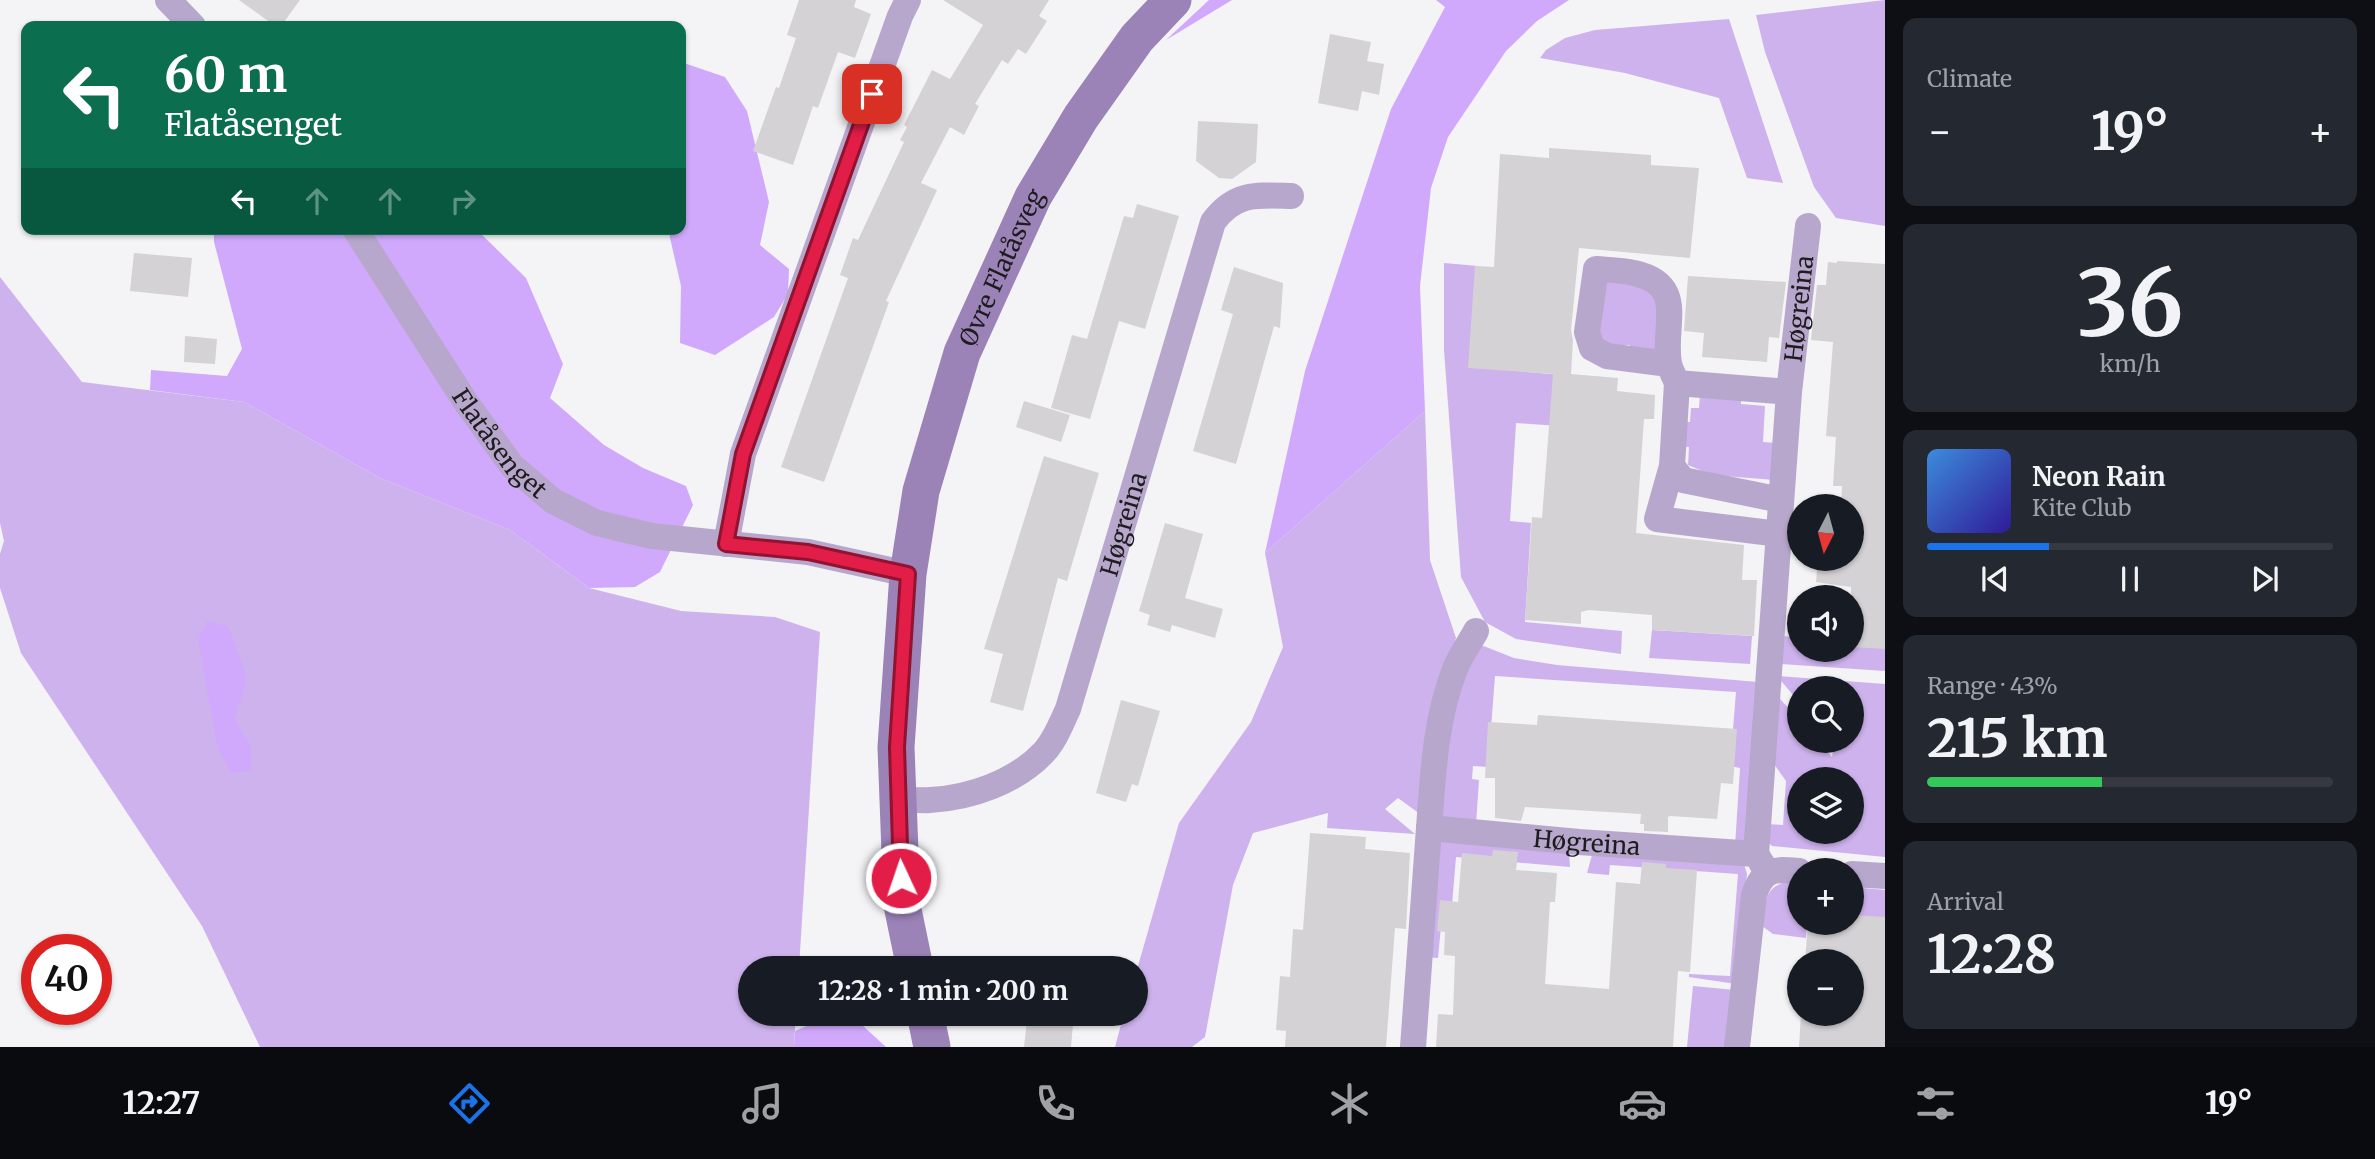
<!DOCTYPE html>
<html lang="en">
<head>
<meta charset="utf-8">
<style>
	body { margin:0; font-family:Merriweather,serif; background:#242831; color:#f1f3f6; height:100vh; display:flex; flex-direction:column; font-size:26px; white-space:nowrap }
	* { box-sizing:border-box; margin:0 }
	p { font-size:23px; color:#9ea1a6 }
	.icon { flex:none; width:38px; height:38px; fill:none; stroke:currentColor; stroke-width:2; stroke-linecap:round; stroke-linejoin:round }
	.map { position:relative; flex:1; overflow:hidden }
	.side { display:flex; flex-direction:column; gap:18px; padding:18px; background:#0d0f14; width:490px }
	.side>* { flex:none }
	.guide { position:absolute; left:21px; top:21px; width:665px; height:214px; border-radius:14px; box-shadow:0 2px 5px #0004; background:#0b6e4f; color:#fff; overflow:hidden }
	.needle { width:46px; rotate:186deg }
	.tools { position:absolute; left:1787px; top:494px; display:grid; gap:14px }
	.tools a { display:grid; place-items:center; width:77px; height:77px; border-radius:50%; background:#171b24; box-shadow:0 2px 5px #0004; font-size:35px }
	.speed { position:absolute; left:21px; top:934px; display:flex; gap:14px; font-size:35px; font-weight:700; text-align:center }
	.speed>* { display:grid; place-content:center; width:91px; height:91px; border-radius:50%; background:#171b24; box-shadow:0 2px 5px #0004; line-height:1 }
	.speed .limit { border:10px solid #d22; background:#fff; color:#111 }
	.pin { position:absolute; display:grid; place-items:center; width:60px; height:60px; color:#fff; margin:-30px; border-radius:14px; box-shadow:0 4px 10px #0006 }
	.me { position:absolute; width:77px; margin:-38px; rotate:357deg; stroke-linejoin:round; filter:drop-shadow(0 0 5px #0008) }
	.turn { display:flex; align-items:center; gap:24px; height:147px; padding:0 28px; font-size:32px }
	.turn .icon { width:91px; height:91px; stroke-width:2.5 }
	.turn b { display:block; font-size:49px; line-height:60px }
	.lanes { display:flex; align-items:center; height:66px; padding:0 28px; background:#0003; justify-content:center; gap:35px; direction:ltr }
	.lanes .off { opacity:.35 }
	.big { font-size:52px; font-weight:700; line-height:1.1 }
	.side .tile { flex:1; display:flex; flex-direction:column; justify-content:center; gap:10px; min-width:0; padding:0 24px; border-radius:14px; background:#242831 }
	.side .dial { align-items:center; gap:0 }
	.dial b { font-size:91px; line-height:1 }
	.song { display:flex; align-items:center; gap:21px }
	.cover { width:84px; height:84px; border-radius:10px; background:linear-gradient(135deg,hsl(210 70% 55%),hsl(250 70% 35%)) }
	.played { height:7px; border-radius:4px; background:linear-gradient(90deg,#1a73e8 30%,#363941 30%) }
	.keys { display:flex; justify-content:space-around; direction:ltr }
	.heat { display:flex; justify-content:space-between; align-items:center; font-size:38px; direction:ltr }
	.charge { height:10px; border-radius:5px; background:linear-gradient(90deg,#34c759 43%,#363941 0) }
	.trip { position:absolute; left:738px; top:956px; width:410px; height:70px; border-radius:35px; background:#171b24; box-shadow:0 2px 5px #0004; font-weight:700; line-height:70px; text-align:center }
	.dock { display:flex; height:112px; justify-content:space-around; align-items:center; background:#090b0e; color:#9ea1a6 }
	.dock .icon { width:49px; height:49px }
	.dock .active { color:#1a73e8 }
	.dock b { font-size:32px; color:#f1f3f6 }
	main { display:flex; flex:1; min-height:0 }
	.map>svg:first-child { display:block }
	.green { fill:#ceb2ed; fill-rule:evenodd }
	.forest { fill:#d1a9fc }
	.building { fill:#d4d2d5 }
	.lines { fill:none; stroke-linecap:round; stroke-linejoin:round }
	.street { stroke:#b8a7cc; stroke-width:26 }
	.secondary { stroke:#9b82b7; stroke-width:37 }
	.route-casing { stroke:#92132f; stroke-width:18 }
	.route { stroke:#e11d48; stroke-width:12 }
	.labels { text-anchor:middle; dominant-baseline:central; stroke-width:6; stroke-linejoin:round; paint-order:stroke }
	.street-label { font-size:24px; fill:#1d1c1e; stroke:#f4f3f6 }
</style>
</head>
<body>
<main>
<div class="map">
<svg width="1885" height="1047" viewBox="0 0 1885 1047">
	<rect width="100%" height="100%" fill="#f4f3f6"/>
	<path class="green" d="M 1885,0 L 1885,226 L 1836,218 L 1814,187 L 1765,52 L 1756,15 Z
		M 1729,19 L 1783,183 L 1747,178 L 1719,98 L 1625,73 L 1540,58 L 1546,50 L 1565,38 L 1595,30 Z
		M 1444,263 L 1478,266 L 1470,367 L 1562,375 L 1559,426 L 1516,423 L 1510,521 L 1531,523 L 1525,622 L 1622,631 L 1621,654 L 1516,639 L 1485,622 L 1461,577 L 1444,350 Z
		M 0,277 L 82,382 L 244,402 L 380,478 L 510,530 L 589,588 L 681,611 L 775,617 L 820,632 L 799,968 L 751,968 L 751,1013 L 796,1013 L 794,1047 L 260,1047 L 202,926 L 21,653 L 0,588 L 0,554 L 4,541 L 0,523 Z
		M 1605,281 L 1647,284 L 1662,301 L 1657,351 L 1630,349 L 1630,345 L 1625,345 L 1624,351 L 1599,338 Z
		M 1700,394 L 1741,398 L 1741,404 L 1765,406 L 1763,442 L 1777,443 L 1775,480 L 1712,475 L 1688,465 L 1689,447 L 1680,446 L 1682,422 L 1690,422 L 1691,408 L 1699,408 Z
		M 1425,411 L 1430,560 L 1456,638 L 1425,746 L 1420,814 L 1398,798 L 1385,809 L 1415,834 L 1327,828 L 1328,813 L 1253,833 L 1233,885 L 1205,1037 L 1192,1047 L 1115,1047 L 1124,1013 L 1136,1013 L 1136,973 L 1179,823 L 1251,722 L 1283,647 L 1265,553 Z
		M 1652,630 L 1752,636 L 1750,664 L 1649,658 Z
		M 1781,636 L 1799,637 L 1799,649 L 1852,649 L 1852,643 L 1885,645 L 1885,671 L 1781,664 Z
		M 1481,645 L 1514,658 L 1557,665 L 1758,682 L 1747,847 L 1735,846 L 1740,768 L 1730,766 L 1736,692 L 1495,676 L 1488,767 L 1473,766 L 1472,779 L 1479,780 L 1476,824 L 1439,821 L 1442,756 L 1464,671 Z
		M 1777,676 L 1885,684 L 1885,857 L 1772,846 L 1765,839 L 1765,824 L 1783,825 L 1786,781 L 1769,757 L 1773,691 L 1799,720 L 1799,740 L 1817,740 L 1832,757 L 1834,744 L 1830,740 L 1852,740 L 1852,688 L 1799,688 L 1799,702 ZM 1799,779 L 1852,779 L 1852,831 L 1799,831 Z
		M 1436,839 L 1569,852 L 1570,867 L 1456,857 L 1452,905 L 1443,905 L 1438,958 L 1425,957 Z
		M 1592,855 L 1744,864 L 1747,874 L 1736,984 L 1689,977 L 1689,974 L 1730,976 L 1738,874 L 1610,865 L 1609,875 L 1587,873 Z
		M 1783,883 L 1799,883 L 1799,922 L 1807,922 L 1806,938 L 1773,934 L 1762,926 C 1765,908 1763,889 1783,883 Z
		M 1852,887 L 1885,890 L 1885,919 L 1852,917 Z
		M 1693,986 L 1735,990 L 1729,1047 L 1687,1047 Z"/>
	<path class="forest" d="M 1209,0 L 1232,0 L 1166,40 Z
		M 1436,0 L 1569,0 L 1537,21 L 1506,51 L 1448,137 L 1431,188 L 1420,286 L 1425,411 L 1265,553 L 1305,371 L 1391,109 L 1445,7 Z
		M 681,62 L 725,77 L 747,111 L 769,202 L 760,245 L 789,269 L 788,294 L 774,317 L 715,355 L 680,343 L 681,286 L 668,229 L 681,229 Z
		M 214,229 L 476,229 L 526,278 L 563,364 L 550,398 L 604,445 L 643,468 L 686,486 L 693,505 L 660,572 L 635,587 L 589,588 L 510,530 L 380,478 L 244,402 L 150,390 L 151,370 L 227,376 L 242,349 L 214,242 Z
		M 207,621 L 229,627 L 247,677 L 235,720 L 251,746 L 251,771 L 231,773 L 218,750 L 198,640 Z
		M 836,1013 L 849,1013 L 886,1047 L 794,1047 L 795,1031 Z"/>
	<path class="building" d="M 239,0 L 300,0 L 281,26 L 275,26 Z
		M 799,0 L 856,0 L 854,7 L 871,14 L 855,58 L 838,52 L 818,108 L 813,106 L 793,165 L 753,151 L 776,87 L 779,88 L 796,38 L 787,35 Z
		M 943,0 L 1049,0 L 1039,16 L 1047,21 L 1026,54 L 1018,49 L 1008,64 L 1002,60 L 975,104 L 979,106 L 964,135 L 950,127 L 921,183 L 937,190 L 886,301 L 889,302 L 824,482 L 781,467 L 848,278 L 840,275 L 853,238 L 858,240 L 904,142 L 900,140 L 907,127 L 904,125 L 932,70 L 950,79 L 983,25 Z
		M 1330,34 L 1371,42 L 1367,61 L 1384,64 L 1379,95 L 1362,91 L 1358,111 L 1318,103 Z
		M 1198,121 L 1258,124 L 1256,162 L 1232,179 L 1219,178 L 1196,161 Z
		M 1549,148 L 1651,155 L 1651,165 L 1699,168 L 1690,258 L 1579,248 L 1571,330 L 1573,340 L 1571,374 L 1618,378 L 1617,391 L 1655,395 L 1654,419 L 1644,419 L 1636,533 L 1744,545 L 1742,580 L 1757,580 L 1754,636 L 1652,630 L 1652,615 L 1589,610 L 1581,612 L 1581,624 L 1525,620 L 1532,517 L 1542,518 L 1553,374 L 1468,368 L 1475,266 L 1494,267 L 1500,154 L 1549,158 Z
		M 1137,204 L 1179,216 L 1145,329 L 1119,321 L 1090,419 L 1051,408 L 1072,335 L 1087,339 L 1124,216 L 1133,218 Z
		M 134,253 L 192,258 L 188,297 L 130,291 Z
		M 1837,261 L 1885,264 L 1885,649 L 1852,647 L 1851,587 L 1816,582 L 1818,558 L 1852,558 L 1852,506 L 1841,506 L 1842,486 L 1833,486 L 1836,437 L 1826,436 L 1833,342 L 1811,340 L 1817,285 L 1826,285 L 1828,262 L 1837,263 Z
		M 1234,267 L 1283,283 L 1280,328 L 1274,326 L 1236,464 L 1193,451 L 1233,314 L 1221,310 Z
		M 1688,276 L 1786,282 L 1779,338 L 1769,337 L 1767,362 L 1702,357 L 1704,333 L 1684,331 Z
		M 185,336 L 217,339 L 215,364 L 184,362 Z
		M 1024,401 L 1070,415 L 1061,442 L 1016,427 Z
		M 1044,456 L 1099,473 L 1067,581 L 1058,578 L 1023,711 L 990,702 L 1003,654 L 984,649 Z
		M 1165,523 L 1203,534 L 1185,598 L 1223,609 L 1215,638 L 1172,625 L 1170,632 L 1147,625 L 1150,615 L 1139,611 Z
		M 1121,700 L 1160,711 L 1138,786 L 1132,784 L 1126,802 L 1096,793 Z
		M 1538,715 L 1737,729 L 1733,784 L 1721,783 L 1717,819 L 1670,816 L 1668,817 L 1668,832 L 1644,831 L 1644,824 L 1640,824 L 1641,814 L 1525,807 L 1521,821 L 1495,818 L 1495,778 L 1485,778 L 1488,722 L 1537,725 Z
		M 1310,833 L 1366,837 L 1365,849 L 1410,853 L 1406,929 L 1395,928 L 1386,1047 L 1285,1047 L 1286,1031 L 1276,1030 L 1280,976 L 1290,977 L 1293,929 L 1303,930 Z
		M 1493,850 L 1518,852 L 1516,870 L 1557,873 L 1555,902 L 1550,902 L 1545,984 L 1609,989 L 1616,882 L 1640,884 L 1642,862 L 1666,864 L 1666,868 L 1697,870 L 1690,972 L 1678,971 L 1673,1047 L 1436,1047 L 1438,1014 L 1453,1015 L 1455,956 L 1444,955 L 1445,932 L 1437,931 L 1440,900 L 1458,902 L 1462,853 L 1492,856 Z
		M 1852,915 L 1885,917 L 1885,1047 L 1799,1047 L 1801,1013 L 1852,1013 L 1852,961 L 1805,961 L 1808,922 L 1852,922 Z
		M 1030,961 L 1075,965 L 1075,968 L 1029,968 Z
		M 1024,1013 L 1074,1013 L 1071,1047 L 1024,1047 L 1027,1021 L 1023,1021 Z"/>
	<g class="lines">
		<g class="street">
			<path d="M 168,0 L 193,26"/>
			<path id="s1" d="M 355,229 L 465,401 L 512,466 L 553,501 L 597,523 L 652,536 L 808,552 L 908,574"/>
			<path d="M 1669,364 L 1607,356 L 1592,348 L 1587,332 L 1596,269 C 1609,270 1622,270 1634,273 C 1688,285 1662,325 1669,363 C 1670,370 1675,377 1677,383 L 1789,392 L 1756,854"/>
			<path d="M 1677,383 L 1672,466 L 1683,480 L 1781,500"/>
			<path id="s2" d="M 1789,392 L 1808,226"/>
			<path d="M 1672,466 L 1657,519 L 1780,534"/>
			<path d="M 726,544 L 743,454 L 900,16 L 908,0"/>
			<path id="s3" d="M 897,799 C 908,799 919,801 930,800 C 970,798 1016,782 1044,752 C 1055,740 1061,724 1068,709 L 1213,222 C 1235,192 1257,195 1291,196"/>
			<path d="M 1429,828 C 1433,775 1435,720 1455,669 C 1460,656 1469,644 1476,631"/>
			<path d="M 1852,874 L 1885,876"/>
			<path id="s4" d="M 1413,1047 L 1429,828 L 1579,842 L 1756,854 L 1767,872"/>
			<path d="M 1737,1047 L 1754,895 C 1763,868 1773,869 1799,871"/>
		</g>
		<g class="secondary">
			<path id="s5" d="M 915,968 L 902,905 L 896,747 L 908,574 L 921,491 L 962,353 L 1033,197 L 1081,117 L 1137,38 L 1173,0"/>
			<path d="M 925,1013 L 932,1047"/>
		</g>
	</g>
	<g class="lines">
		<defs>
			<path id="route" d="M 872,94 L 743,454 L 726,544 L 808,552 L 908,574 L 897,747 L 901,878"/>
		</defs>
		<use href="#route" class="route-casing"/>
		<use href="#route" class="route"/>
	</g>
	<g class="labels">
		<g class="street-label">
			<text stroke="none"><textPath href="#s5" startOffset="718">Øvre Flatåsveg</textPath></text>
			<text stroke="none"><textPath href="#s2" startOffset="84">Høgreina</textPath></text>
			<text stroke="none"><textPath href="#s1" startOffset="259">Flatåsenget</textPath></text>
			<text stroke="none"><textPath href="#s3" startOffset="402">Høgreina</textPath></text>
			<text stroke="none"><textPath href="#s4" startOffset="378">Høgreina</textPath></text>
		</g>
	</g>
</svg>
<div class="tools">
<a><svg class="needle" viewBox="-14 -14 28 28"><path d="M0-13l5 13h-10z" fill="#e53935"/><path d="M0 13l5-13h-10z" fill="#9ea1a6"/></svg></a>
<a><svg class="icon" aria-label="sound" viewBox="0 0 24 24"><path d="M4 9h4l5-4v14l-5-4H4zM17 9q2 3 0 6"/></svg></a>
<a><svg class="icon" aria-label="search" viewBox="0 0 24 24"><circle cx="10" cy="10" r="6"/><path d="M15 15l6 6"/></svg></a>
<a><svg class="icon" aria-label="layers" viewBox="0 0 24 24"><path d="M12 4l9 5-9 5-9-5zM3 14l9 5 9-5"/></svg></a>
<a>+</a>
<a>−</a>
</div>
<div class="speed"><div class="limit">40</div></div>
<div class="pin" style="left:872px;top:94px;background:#d93025"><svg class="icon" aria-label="arrive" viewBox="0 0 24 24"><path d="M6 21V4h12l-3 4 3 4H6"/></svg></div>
<svg class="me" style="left:901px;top:878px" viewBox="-20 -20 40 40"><circle r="17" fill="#e11d48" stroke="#fff" stroke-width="3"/><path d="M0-11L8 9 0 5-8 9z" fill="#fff"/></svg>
<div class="trip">12:28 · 1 min · 200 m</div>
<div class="guide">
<div class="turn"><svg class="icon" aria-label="left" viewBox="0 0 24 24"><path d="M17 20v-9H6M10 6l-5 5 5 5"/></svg><div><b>60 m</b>Flatåsenget</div></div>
<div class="lanes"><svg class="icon" aria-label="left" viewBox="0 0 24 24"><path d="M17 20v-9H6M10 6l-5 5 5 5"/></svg><svg class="icon off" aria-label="ahead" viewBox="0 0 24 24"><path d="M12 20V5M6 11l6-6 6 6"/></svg><svg class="icon off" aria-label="ahead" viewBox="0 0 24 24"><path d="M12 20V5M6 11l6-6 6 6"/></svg><svg class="icon off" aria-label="right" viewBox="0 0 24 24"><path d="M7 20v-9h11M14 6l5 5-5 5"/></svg></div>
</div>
</div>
<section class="side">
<div class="tile"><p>Climate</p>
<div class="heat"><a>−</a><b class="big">19°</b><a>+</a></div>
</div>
<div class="tile dial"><b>36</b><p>km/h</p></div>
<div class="tile">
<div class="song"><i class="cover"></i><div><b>Neon Rain</b><p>Kite Club</p></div></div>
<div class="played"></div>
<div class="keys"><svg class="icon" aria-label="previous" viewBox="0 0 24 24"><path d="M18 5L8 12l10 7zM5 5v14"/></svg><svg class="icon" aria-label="pause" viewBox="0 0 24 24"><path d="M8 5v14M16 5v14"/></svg><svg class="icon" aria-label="next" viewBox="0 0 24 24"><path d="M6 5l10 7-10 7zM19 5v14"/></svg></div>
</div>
<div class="tile"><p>Range · 43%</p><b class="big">215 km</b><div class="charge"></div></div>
<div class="tile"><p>Arrival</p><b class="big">12:28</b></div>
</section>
</main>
<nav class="dock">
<b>12:27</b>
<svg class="icon active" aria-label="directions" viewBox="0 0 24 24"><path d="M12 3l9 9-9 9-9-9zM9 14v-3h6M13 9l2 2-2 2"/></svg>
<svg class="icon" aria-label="music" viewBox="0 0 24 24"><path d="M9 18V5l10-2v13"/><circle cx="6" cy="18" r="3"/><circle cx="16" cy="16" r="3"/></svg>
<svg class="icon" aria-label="phone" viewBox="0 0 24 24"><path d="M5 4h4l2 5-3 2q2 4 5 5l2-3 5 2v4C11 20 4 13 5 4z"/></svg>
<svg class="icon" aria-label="climate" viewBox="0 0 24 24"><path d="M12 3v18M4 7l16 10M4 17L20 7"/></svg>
<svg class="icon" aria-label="car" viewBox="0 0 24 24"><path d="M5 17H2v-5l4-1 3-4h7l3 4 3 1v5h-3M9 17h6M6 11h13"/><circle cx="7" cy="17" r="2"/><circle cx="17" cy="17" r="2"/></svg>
<svg class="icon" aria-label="filters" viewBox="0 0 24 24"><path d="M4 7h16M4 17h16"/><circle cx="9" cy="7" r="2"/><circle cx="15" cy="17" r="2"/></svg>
<b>19°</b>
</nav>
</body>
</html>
